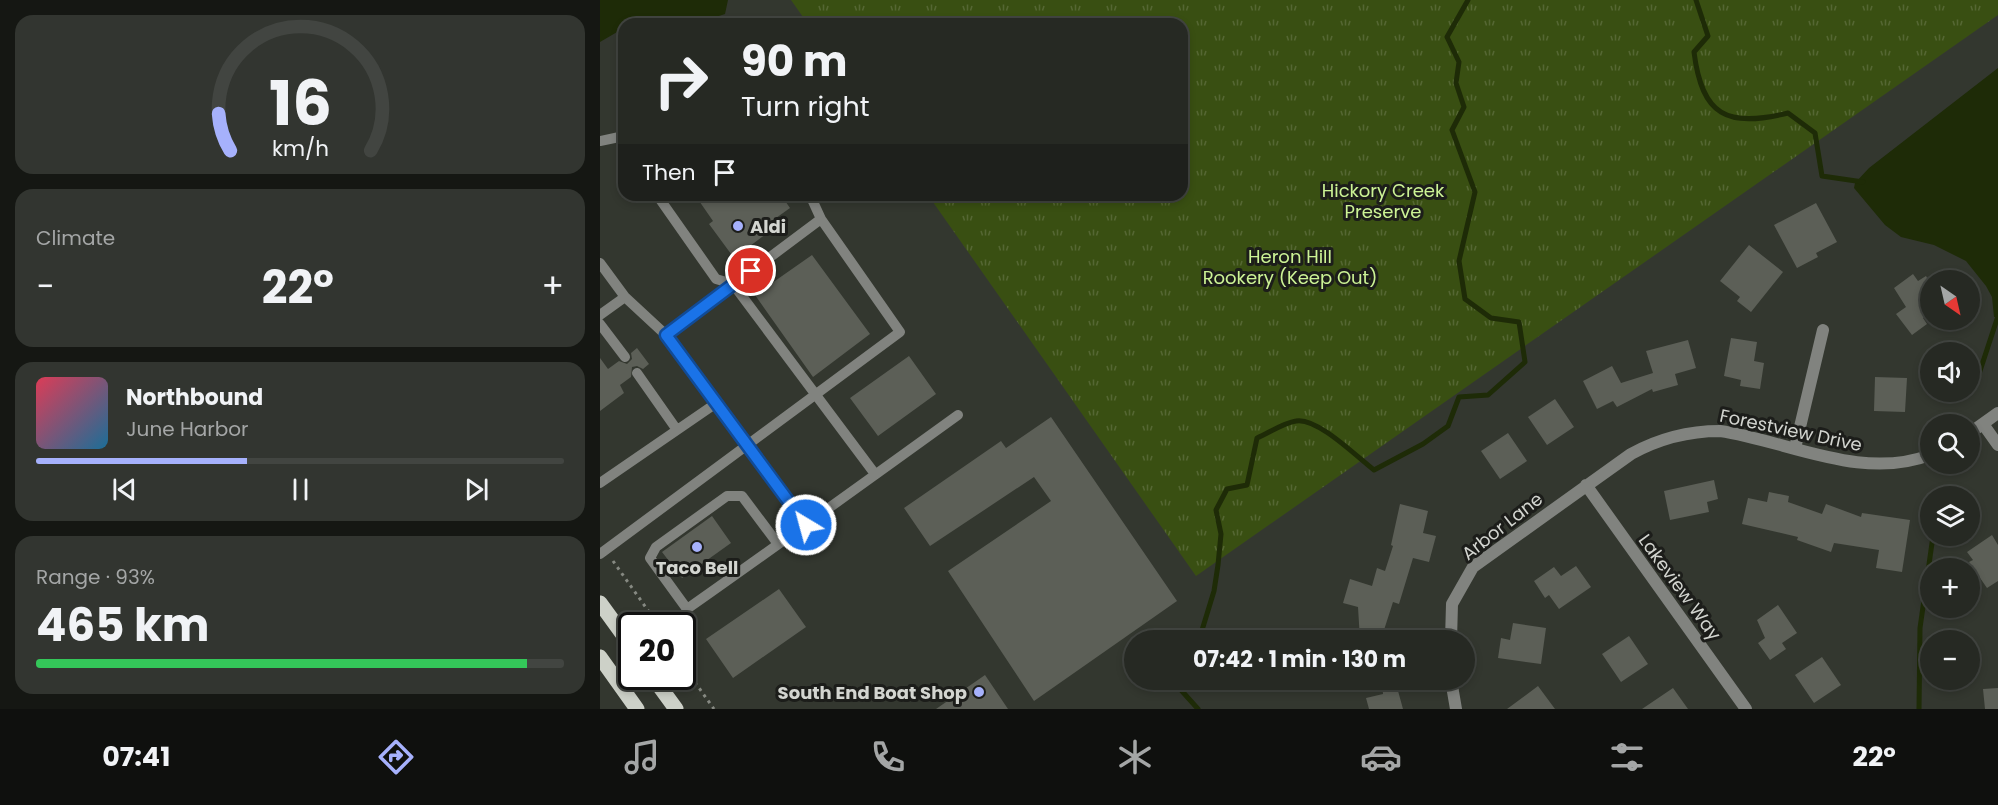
<!DOCTYPE html>
<html lang="en">
<head>
<meta charset="utf-8">
<style>
	body { margin:0; font-family:Poppins,sans-serif; background:#323530; color:#f1f3f6; height:100vh; display:flex; flex-direction:column; font-size:22px; white-space:nowrap }
	* { box-sizing:border-box; margin:0 }
	p { font-size:20px; color:#a4a6a6 }
	.icon { flex:none; width:33px; height:33px; fill:none; stroke:currentColor; stroke-width:2; stroke-linecap:round; stroke-linejoin:round }
	.map { position:relative; flex:1; overflow:hidden }
	.side { display:flex; flex-direction:column; gap:15px; padding:15px; background:#151713; width:600px }
	.side>* { flex:none }
	.banner { position:absolute; left:18px; top:18px; width:570px; height:183px; border-radius:18px; box-shadow:0 3px 9px #0003,0 0 0 2px #424541; background:#262923; color:#f1f3f6; overflow:hidden }
	.needle { width:39px; rotate:146deg }
	.fabs { position:absolute; left:1320px; top:270px; display:grid; gap:12px }
	.fabs a { display:grid; place-items:center; width:60px; height:60px; border-radius:50%; background:#262923; box-shadow:0 3px 9px #0003,0 0 0 2px #424541; font-size:30px }
	.speed { position:absolute; left:18px; top:612px; display:flex; gap:12px; font-size:30px; font-weight:700; text-align:center }
	.speed>* { display:grid; place-content:center; width:78px; height:78px; border-radius:50%; background:#262923; box-shadow:0 3px 9px #0003,0 0 0 2px #424541; line-height:1 }
	.speed .limit { border:3px solid #111; border-radius:9px; background:#fff; color:#111 }
	.pin { position:absolute; display:grid; place-items:center; width:51px; height:51px; color:#fff; margin:-26px; border:3px solid #fff; border-radius:50%; box-shadow:0 2px 6px #0007 }
	.me { position:absolute; width:66px; margin:-33px; rotate:323deg; stroke-linejoin:round; filter:drop-shadow(0 0 4px #0008) }
	.turn { display:flex; align-items:center; gap:21px; height:126px; padding:0 24px; font-size:27px }
	.turn .icon { width:78px; height:78px; stroke-width:2.5 }
	.turn b { display:block; font-size:42px; line-height:51px }
	.then { display:flex; align-items:center; height:57px; padding:0 24px; background:#0003; gap:12px; font-size:22px }
	.big { font-size:45px; font-weight:700; line-height:1.1 }
	.side .tile { flex:1; display:flex; flex-direction:column; justify-content:center; gap:9px; min-width:0; padding:0 21px; border-radius:18px; background:#323530 }
	.side .dial { align-items:center; gap:0 }
	.dial svg { height:156px; overflow:visible; fill:none; stroke:#424541; stroke-width:7; stroke-linecap:round; text-anchor:middle }
	.dial text { fill:#f1f3f6; stroke:none }
	.song { display:flex; align-items:center; gap:18px }
	.cover { width:72px; height:72px; border-radius:9px; background:linear-gradient(135deg,hsl(350 70% 55%),hsl(200 70% 35%)) }
	.played { height:6px; border-radius:3px; background:linear-gradient(90deg,#a6b1fc 40%,#424541 40%) }
	.keys { display:flex; justify-content:space-around; direction:ltr }
	.heat { display:flex; justify-content:space-between; align-items:center; font-size:33px; direction:ltr }
	.charge { height:9px; border-radius:4px; background:linear-gradient(90deg,#34c759 93%,#424541 0) }
	.trip { position:absolute; left:524px; top:630px; width:351px; height:60px; border-radius:30px; background:#262923; box-shadow:0 3px 9px #0003,0 0 0 2px #424541; font-weight:700; line-height:60px; text-align:center }
	.menu { display:flex; height:96px; justify-content:space-around; align-items:center; background:#0f100e; color:#a4a6a6 }
	.menu .icon { width:42px; height:42px }
	.menu .active { color:#a6b1fc }
	.menu b { font-size:27px; color:#f1f3f6 }
	main { display:flex; flex:1; min-height:0 }
	.map>svg:first-child { display:block }
	.park { fill:url(#park-tufts) }
	.water { fill:#1e2b07 }
	.lines { fill:none; stroke-linecap:round; stroke-linejoin:round }
	.stream { stroke:#1e2b07; stroke-width:5 }
	.building { fill:#5c5f57 }
	.path { stroke:#868982; stroke-width:3; stroke-dasharray:3 4.5; stroke-linecap:butt }
	.service { stroke:#81837f; stroke-width:10 }
	.minor { stroke:#81837f; stroke-width:12 }
	.primary { stroke:#cdd1c8; stroke-width:15 }
	.route-casing { stroke:#114b97; stroke-width:15 }
	.route { stroke:#1a73e8; stroke-width:10 }
	.poi-dot { fill:#a6b1fc; stroke:#1c1d1a; stroke-width:2 }
	.labels { text-anchor:middle; dominant-baseline:central; stroke-width:6; stroke-linejoin:round; paint-order:stroke }
	.park-label { font-size:18px; fill:#ccf395; stroke:#1c1d1a }
	.poi-label { font-size:18px; font-weight:bold; fill:#d3d5d0; stroke:#1c1d1a; text-anchor:start }
	.street-label { font-size:18px; fill:#d3d5d0; stroke:#1c1d1a }
</style>
</head>
<body>
<main>
<section class="side">
<div class="tile dial"><svg viewBox="0 0 100 80">
<path d="M14 69A42 42 0 1 1 86 69"/>
<path d="M14 69A42 42 0 0 1 8 50" stroke="#a6b1fc"/>
<text x="50" y="56" font-size="32" font-weight="700">16</text>
<text x="50" y="72" font-size="11">km/h</text>
</svg></div>
<div class="tile"><p>Climate</p>
<div class="heat"><a>−</a><b class="big">22°</b><a>+</a></div>
</div>
<div class="tile">
<div class="song"><i class="cover"></i><div><b>Northbound</b><p>June Harbor</p></div></div>
<div class="played"></div>
<div class="keys"><svg class="icon" aria-label="previous" viewBox="0 0 24 24"><path d="M18 5L8 12l10 7zM5 5v14"/></svg><svg class="icon" aria-label="pause" viewBox="0 0 24 24"><path d="M8 5v14M16 5v14"/></svg><svg class="icon" aria-label="next" viewBox="0 0 24 24"><path d="M6 5l10 7-10 7zM19 5v14"/></svg></div>
</div>
<div class="tile"><p>Range · 93%</p><b class="big">465 km</b><div class="charge"></div></div>
</section>
<div class="map">
<svg width="1398" height="709" viewBox="0 0 1398 709">
	<defs>
		<pattern id="park-tufts" width="24" height="20" patternUnits="userSpaceOnUse" patternTransform="scale(1.5)"><rect width="24" height="20" fill="#394f12"/><path d="M3 7l-1-3M5 7V3M7 7l1-3M15 17l-1-3M17 17v-4M19 17l1-3" fill="none" stroke="#556733"/></pattern>
	</defs>
	<rect width="100%" height="100%" fill="#33372f"/>
	<path class="park" d="M 191,0 L 1398,0 L 1398,15 L 596,576 L 328,195 L 582,195 L 582,24 L 208,24 Z"/>
	<path class="water" d="M 0,0 L 128,0 L 125,14 C 98,24 80,18 52,18 C 42,19 34,24 24,24 L 24,28 L 0,42 Z
		M 1398,68 L 1398,317 L 1394,317 L 1392,297 L 1386,286 L 1366,261 L 1334,245 L 1301,237 L 1285,225 L 1254,188 L 1255,183 L 1269,168 Z"/>
	<g class="lines">
		<path class="stream" d="M 1096,0 L 1108,36 L 1094,52 C 1102,116 1127,128 1188,113 L 1215,133 L 1222,176 L 1263,182
			M 1378,377 L 1398,316
			M 1343,496 L 1344,494
			M 599,640 L 614,591 L 618,565 L 621,534 L 616,510 L 627,489 L 647,485 L 657,438 C 669,433 683,423 696,421 C 717,417 757,457 774,470 L 823,444 L 848,426 L 859,397 L 888,395 L 925,362 L 919,322 L 891,318 L 865,299 L 859,261 L 875,192 L 852,130 L 864,107 L 856,83 L 859,62 L 847,37 L 868,0
			M 572,680 L 598,709
			M 1319,709 L 1320,628 L 1333,536"/>
	</g>
	<path class="building" d="M 95,195 L 181,195 L 190,208 L 162,228 L 166,234 L 134,258 L 109,224 L 113,221 Z
		M 1216,203 L 1237,242 L 1216,253 L 1218,257 L 1197,268 L 1174,225 Z
		M 1149,245 L 1183,272 L 1151,312 L 1137,301 L 1140,297 L 1120,281 Z
		M 212,255 L 270,334 L 213,377 L 155,295 Z
		M 1313,274 L 1318,281 L 1326,276 L 1330,283 L 1330,313 L 1323,318 L 1327,324 L 1312,335 L 1296,314 L 1306,307 L 1294,288 Z
		M 1131,338 L 1157,342 L 1154,361 L 1164,363 L 1160,389 L 1140,386 L 1141,380 L 1124,376 Z
		M 1088,340 L 1096,368 L 1075,374 L 1078,385 L 1053,392 L 1052,389 L 1017,407 L 1013,401 L 997,409 L 983,381 L 1012,366 L 1021,383 L 1053,373 L 1046,351 Z
		M 37,348 L 49,364 L 43,369 L 37,366 L 32,367 L 31,377 L 20,385 L 24,393 L 0,411 L 0,358 L 8,369 L 19,361 L 27,364 L 32,359 L 31,353 Z
		M 309,356 L 336,394 L 278,436 L 250,398 Z
		M 1275,377 L 1307,378 L 1305,412 L 1274,411 Z
		M 955,399 L 974,427 L 947,445 L 928,417 Z
		M 451,417 L 577,601 L 434,701 L 348,571 L 451,501 L 434,477 L 330,546 L 304,508 L 401,441 L 406,448 Z
		M 908,433 L 927,461 L 900,479 L 881,451 Z
		M 1114,480 L 1118,499 L 1107,502 L 1109,512 L 1070,520 L 1064,491 Z
		M 1169,492 L 1189,496 L 1188,502 L 1222,514 L 1226,504 L 1261,517 L 1262,513 L 1310,520 L 1302,572 L 1276,568 L 1279,550 L 1234,543 L 1231,552 L 1197,540 L 1198,537 L 1142,524 L 1148,498 L 1167,502 Z
		M 800,504 L 828,511 L 823,533 L 836,536 L 829,562 L 813,558 L 799,604 L 793,602 L 784,630 L 785,640 L 760,640 L 758,607 L 743,603 L 750,579 L 772,586 L 777,568 L 785,571 L 793,546 L 791,545 Z
		M 112,516 L 131,543 L 82,578 L 62,552 Z
		M 1392,535 L 1398,545 L 1398,581 L 1387,588 L 1369,562 L 1373,560 L 1367,552 Z
		M 976,566 L 991,587 L 959,609 L 949,595 L 945,598 L 934,581 L 954,567 L 961,576 Z
		M 179,589 L 206,627 L 133,678 L 106,639 Z
		M 1178,605 L 1197,633 L 1182,643 L 1186,649 L 1170,660 L 1158,643 L 1165,638 L 1157,620 Z
		M 913,623 L 946,628 L 941,664 L 898,658 L 901,638 L 910,640 Z
		M 1029,636 L 1048,664 L 1021,682 L 1002,654 Z
		M 1222,657 L 1241,685 L 1214,703 L 1195,675 Z
		M 385,675 L 408,709 L 336,709 Z
		M 782,680 L 795,680 L 803,709 L 769,709 L 766,698 L 783,694 Z
		M 938,686 L 955,709 L 907,709 Z
		M 1073,688 L 1088,709 L 1042,709 Z
		M 1398,688 L 1398,709 L 1385,709 L 1383,689 Z"/>
	<g class="lines">
		<path class="path" d="M 13,561 L 59,626
			M 82,664 L 114,709"/>
		<path class="service" d="M 0,141 L 24,136
			M 57,195 L 116,279 L 133,284 L 275,474
			M 0,263 L 25,297 L 66,335 L 206,525
			M 0,315 L 25,297
			M 0,324 L 25,357
			M 66,335 L 221,219
			M 37,373 L 77,430
			M 0,483 L 115,404
			M 178,544 L 142,496 L 127,496 L 56,547 L 50,558 L 87,609 C 178,545 268,480 358,415
			M 0,554 L 300,332 L 221,219 L 210,195"/>
		<path class="minor" d="M 1383,424 L 1398,445
			M 1370,433 L 1398,413
			M 1195,448 L 1223,330
			M 986,485 L 1146,709
			M 851,640 L 852,604 L 873,567 L 1031,454 C 1060,438 1088,431 1120,431 C 1188,441 1261,481 1330,455
			M 851,680 L 856,709"/>
		<path class="primary" d="M 0,603 L 32,647
			M 0,657 L 37,709
			M 52,676 L 76,709"/>
	</g>
	<g class="lines">
		<defs>
			<path id="route" d="M 151,271 L 66,335 L 206,525"/>
		</defs>
		<use href="#route" class="route-casing"/>
		<use href="#route" class="route"/>
	</g>
	<g class="poi-dot">
		<circle cx="138" cy="226" r="6"/>
		<circle cx="97" cy="547" r="6"/>
		<circle cx="379" cy="692" r="6"/>
	</g>
	<g class="labels">
		<g class="park-label">
			<text x="783" y="190">Hickory Creek<tspan x="783" dy="21">Preserve</tspan></text>
			<text x="690" y="256">Heron Hill<tspan x="690" dy="21">Rookery (Keep Out)</tspan></text>
		</g>
		<g class="poi-label">
			<text x="150" y="226">Aldi</text>
			<text x="97" y="567" text-anchor="middle">Taco Bell</text>
			<text x="367" y="692" text-anchor="end">South End Boat Shop</text>
		</g>
		<g class="street-label">
			<text transform="translate(1191 430) rotate(12)">Forestview Drive</text>
			<text transform="translate(902 526) rotate(-38)">Arbor Lane</text>
			<text transform="translate(1080 587) rotate(54)">Lakeview Way</text>
		</g>
	</g>
</svg>
<div class="fabs">
<a><svg class="needle" viewBox="-14 -14 28 28"><path d="M0-13l5 13h-10z" fill="#e53935"/><path d="M0 13l5-13h-10z" fill="#a4a6a6"/></svg></a>
<a><svg class="icon" aria-label="sound" viewBox="0 0 24 24"><path d="M4 9h4l5-4v14l-5-4H4zM17 9q2 3 0 6"/></svg></a>
<a><svg class="icon" aria-label="search" viewBox="0 0 24 24"><circle cx="10" cy="10" r="6"/><path d="M15 15l6 6"/></svg></a>
<a><svg class="icon" aria-label="layers" viewBox="0 0 24 24"><path d="M12 4l9 5-9 5-9-5zM3 14l9 5 9-5"/></svg></a>
<a>+</a>
<a>−</a>
</div>
<div class="speed"><div class="limit">20</div></div>
<div class="pin" style="left:151px;top:271px;background:#d93025"><svg class="icon" aria-label="arrive" viewBox="0 0 24 24"><path d="M6 21V4h12l-3 4 3 4H6"/></svg></div>
<svg class="me" style="left:206px;top:525px" viewBox="-20 -20 40 40"><circle r="17" fill="#1a73e8" stroke="#fff" stroke-width="3"/><path d="M0-11L8 9 0 5-8 9z" fill="#fff"/></svg>
<div class="trip">07:42 · 1 min · 130 m</div>
<div class="banner">
<div class="turn"><svg class="icon" aria-label="right" viewBox="0 0 24 24"><path d="M7 20v-9h11M14 6l5 5-5 5"/></svg><div><b>90 m</b>Turn right</div></div>
<div class="then">Then<svg class="icon" aria-label="arrive" viewBox="0 0 24 24"><path d="M6 21V4h12l-3 4 3 4H6"/></svg></div>
</div>
</div>
</main>
<nav class="menu">
<b>07:41</b>
<svg class="icon active" aria-label="directions" viewBox="0 0 24 24"><path d="M12 3l9 9-9 9-9-9zM9 14v-3h6M13 9l2 2-2 2"/></svg>
<svg class="icon" aria-label="music" viewBox="0 0 24 24"><path d="M9 18V5l10-2v13"/><circle cx="6" cy="18" r="3"/><circle cx="16" cy="16" r="3"/></svg>
<svg class="icon" aria-label="phone" viewBox="0 0 24 24"><path d="M5 4h4l2 5-3 2q2 4 5 5l2-3 5 2v4C11 20 4 13 5 4z"/></svg>
<svg class="icon" aria-label="climate" viewBox="0 0 24 24"><path d="M12 3v18M4 7l16 10M4 17L20 7"/></svg>
<svg class="icon" aria-label="car" viewBox="0 0 24 24"><path d="M5 17H2v-5l4-1 3-4h7l3 4 3 1v5h-3M9 17h6M6 11h13"/><circle cx="7" cy="17" r="2"/><circle cx="17" cy="17" r="2"/></svg>
<svg class="icon" aria-label="filters" viewBox="0 0 24 24"><path d="M4 7h16M4 17h16"/><circle cx="9" cy="7" r="2"/><circle cx="15" cy="17" r="2"/></svg>
<b>22°</b>
</nav>
</body>
</html>
